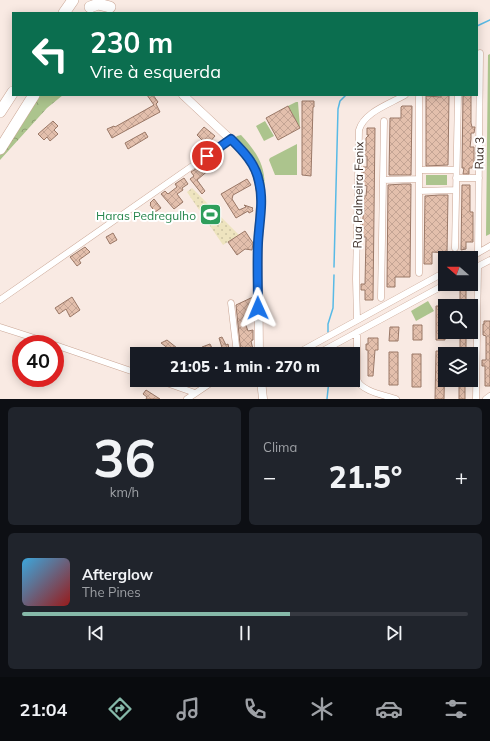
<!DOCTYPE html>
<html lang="pt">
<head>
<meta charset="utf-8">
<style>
	body { margin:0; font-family:Mulish,sans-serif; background:#20242c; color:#f1f3f6; height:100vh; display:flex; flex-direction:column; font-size:15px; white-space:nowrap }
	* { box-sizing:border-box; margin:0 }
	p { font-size:13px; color:#9ea1a6 }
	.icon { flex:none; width:22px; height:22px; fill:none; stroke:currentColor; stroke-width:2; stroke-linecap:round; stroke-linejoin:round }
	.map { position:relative; height:399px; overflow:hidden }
	.details { display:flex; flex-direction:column; gap:8px; padding:8px; background:#0d0f14; flex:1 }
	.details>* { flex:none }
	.banner { position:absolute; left:12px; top:12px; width:466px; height:84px; border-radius:0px; box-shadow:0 2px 10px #0003; background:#0b6e4f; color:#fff; overflow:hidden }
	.needle { width:26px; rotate:290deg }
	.buttons { position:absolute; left:438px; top:251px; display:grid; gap:8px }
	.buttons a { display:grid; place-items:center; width:40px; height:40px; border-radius:0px; background:#171b24; box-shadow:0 2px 10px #0003; font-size:20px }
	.speed { position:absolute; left:12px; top:335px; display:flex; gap:8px; font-size:20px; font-weight:700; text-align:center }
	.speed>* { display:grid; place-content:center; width:52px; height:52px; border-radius:50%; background:#171b24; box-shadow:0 2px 10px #0003; line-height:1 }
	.speed .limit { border:6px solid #d22; background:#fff; color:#111 }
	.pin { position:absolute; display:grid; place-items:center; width:34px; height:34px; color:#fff; margin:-17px; border:2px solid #fff; border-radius:50%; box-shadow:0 1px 4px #0007 }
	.me { position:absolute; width:44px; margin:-22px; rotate:359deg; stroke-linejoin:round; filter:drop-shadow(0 0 3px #0008) }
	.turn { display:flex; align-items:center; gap:14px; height:84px; padding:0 12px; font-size:18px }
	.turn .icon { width:52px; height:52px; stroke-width:2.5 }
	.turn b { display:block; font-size:28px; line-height:34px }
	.big { font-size:30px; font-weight:800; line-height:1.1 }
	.details .widget { flex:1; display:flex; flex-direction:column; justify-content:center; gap:6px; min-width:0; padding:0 14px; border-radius:6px; background:#20242c }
	.details .dial { align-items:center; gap:0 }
	.dial b { font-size:52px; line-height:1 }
	.song { display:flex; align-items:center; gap:12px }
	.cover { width:48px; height:48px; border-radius:6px; background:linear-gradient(135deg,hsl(200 70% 55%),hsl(0 70% 35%)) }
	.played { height:4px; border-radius:2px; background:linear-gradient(90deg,#86b9a9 60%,#363941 60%) }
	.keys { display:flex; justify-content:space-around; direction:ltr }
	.heat { display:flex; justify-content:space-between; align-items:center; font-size:22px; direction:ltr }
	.details .tiles { flex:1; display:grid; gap:8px; grid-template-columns:1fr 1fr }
	.widget:last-child { grid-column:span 2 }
	.trip { position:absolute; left:130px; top:347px; width:230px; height:40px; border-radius:0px; background:#171b24; box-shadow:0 2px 10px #0003; font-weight:800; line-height:40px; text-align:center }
	.tab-bar { display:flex; height:64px; justify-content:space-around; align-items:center; background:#090b0e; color:#9ea1a6 }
	.tab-bar .icon { width:28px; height:28px }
	.tab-bar .selected { color:#86b9a9 }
	.tab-bar b { font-size:18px; color:#f1f3f6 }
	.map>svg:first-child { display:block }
	.green { fill:#acc48d }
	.forest { fill:url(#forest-crowns) }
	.sand { fill:url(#sand-dots) }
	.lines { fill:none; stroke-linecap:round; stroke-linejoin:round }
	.stream { stroke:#58bae6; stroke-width:1.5 }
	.building { fill:url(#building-cross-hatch); stroke:#9a7867 }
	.street-casing { stroke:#caa695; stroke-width:7 }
	.secondary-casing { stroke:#caa695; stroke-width:9 }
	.highway-casing { stroke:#caa695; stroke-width:12 }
	.street { stroke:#fff; stroke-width:6 }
	.secondary { stroke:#fff; stroke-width:8 }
	.highway { stroke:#fff; stroke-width:11 }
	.route-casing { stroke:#114b97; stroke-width:10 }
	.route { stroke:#1a73e8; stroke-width:7 }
	.labels { text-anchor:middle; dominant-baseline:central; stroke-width:4; stroke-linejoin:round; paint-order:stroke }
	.street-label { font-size:12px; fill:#3a2b24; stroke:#fff }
	.leisure-label { font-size:12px; fill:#27864d; stroke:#fff; text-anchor:end }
</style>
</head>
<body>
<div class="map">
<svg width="490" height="399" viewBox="0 0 490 399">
	<defs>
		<pattern id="forest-crowns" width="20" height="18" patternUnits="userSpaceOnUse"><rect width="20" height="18" fill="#acc48d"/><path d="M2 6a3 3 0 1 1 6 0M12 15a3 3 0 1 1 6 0" fill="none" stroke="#8d9f73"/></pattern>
		<pattern id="sand-dots" width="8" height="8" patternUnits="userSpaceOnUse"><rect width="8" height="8" fill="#eee4bf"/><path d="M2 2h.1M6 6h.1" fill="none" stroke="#cdc4a4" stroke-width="1.8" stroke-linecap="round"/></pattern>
		<pattern id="building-cross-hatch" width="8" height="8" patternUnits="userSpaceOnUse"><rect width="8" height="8" fill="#e3bfac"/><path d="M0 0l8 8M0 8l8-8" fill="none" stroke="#c4a494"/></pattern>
	</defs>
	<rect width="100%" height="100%" fill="#f9eae3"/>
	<path class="green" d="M 490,54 L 490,234 L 486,236 L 488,55 Z
		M 296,102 L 298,102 L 300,128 L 288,106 Z
		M 265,121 L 274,136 L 264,141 L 256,126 Z
		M 241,135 C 257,152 267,168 264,191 L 234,139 L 237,136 Z
		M 297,144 L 297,175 L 275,175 L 269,160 L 270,158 Z
		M 426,175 L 447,175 L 447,185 L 426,185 Z
		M 428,301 L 434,311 L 416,321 L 411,311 Z"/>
	<path class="forest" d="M 38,95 L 63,95 L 47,108 L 0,160 L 0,155 Z"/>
	<path class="sand" d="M 192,188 L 239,235 L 223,245 L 187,192 Z"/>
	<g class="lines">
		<path class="stream" d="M 477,26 L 490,20
			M 334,267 L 338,109 L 340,101 L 346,95
			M 328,332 L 328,324 L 333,308 L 334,275
			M 327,399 L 329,380"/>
	</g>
	<path class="building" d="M 147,95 L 153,95 L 158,102 L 156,104 L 160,112 L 112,138 L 107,129 L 114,126 L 115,127 L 154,105 Z
		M 441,95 L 449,95 L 448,165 L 426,166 L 426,96 L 441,97 Z
		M 463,95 L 471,95 L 471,123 L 472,127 L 475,127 L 474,133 L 471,133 L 471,139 L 470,147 L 474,147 L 474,166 L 472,166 L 472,168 L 469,168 L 469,174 L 463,174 L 464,168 L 462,168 Z
		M 302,101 L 314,101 L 314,107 L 313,107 L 311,176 L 302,175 Z
		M 288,106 L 300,128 L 278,140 L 266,118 Z
		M 402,106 L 412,106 L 411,175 L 389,175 L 390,118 L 401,118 L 401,107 Z
		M 53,121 L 58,126 L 54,130 L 58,134 L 50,141 L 47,137 L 44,140 L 38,134 Z
		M 204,127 L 215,136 L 207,145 L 197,135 Z
		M 367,128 L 375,128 L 373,300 L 365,300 L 365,290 L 361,290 L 361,284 L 365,284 L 366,237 L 361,237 L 364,208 L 362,208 L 362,200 L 364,200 L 364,196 L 366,196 L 367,186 L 363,185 L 363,167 L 367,167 L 367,156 L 364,156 L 365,150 L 366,150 L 366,138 L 369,135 L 367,135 Z
		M 145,132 L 148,137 L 128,149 L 125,143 Z
		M 205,163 L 210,169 L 197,180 L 205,191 L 202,194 L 190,179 L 194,176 L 191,172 Z
		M 184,178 L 188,184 L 182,188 L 183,190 L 177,194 L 183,202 L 174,209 L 161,194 L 165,191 L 168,194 L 177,187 L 175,184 Z
		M 247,179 L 251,185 L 233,195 L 232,199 L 239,210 L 246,207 L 244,205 L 253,208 L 252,209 L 253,211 L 249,213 L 248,211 L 236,218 L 221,194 Z
		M 403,184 L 411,184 L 410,277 L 395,277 L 395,287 L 387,287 L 388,185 Z
		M 462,185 L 470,185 L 470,212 L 473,212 L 473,242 L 466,242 L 466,249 L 461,250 Z
		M 439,195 L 448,195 L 447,253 L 432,252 L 432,264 L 424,264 L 425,196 Z
		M 154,199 L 161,208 L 155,212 L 150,205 L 151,204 L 150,203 Z
		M 245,231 L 253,243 L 252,250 L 245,249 L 237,255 L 228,242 Z
		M 113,233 L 117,240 L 110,244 L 106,237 Z
		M 85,247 L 90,252 L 79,260 L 81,263 L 77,266 L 70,257 Z
		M 460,288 L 466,288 L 466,306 L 460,306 Z
		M 72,297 L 80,310 L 70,317 L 66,309 L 59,314 L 55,308 Z
		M 253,297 L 253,321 L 245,323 L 248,331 L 253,330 L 253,340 L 251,341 L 254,354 L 241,354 L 236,305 Z
		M 436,306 L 445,306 L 445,340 L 436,340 Z
		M 484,321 L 490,321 L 490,386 L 485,386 L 485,366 L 482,366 L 482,360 L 486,360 L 486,336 L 483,335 L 483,324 L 484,324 Z
		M 413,325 L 422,325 L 422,340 L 413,340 Z
		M 390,327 L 399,327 L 398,341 L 389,341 Z
		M 460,332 L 466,332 L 466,354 L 460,354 Z
		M 222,337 L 226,345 L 228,344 L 230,354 L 224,354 L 219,338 Z
		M 368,338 L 378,338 L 378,350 L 375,350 L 373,376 L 368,376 L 368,350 L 366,350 L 366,344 L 368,344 Z
		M 167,340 L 177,348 L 173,352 L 161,343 Z
		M 210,344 L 215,354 L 208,354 L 207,352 L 204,353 L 202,347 Z
		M 436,351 L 445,351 L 444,399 L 435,399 Z
		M 389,352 L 398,352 L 398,385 L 389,385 Z
		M 412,354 L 421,354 L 421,387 L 412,387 Z
		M 459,380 L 465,380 L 465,399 L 459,399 Z
		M 146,390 L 160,399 L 146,399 L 147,397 L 143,394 Z"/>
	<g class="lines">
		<defs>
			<path id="street" d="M 420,170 L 456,170
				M 456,178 L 479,178
				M 383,180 L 419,179
				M 419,191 L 456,190
				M 455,248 L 458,95
				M 478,253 L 480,53
				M 469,258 L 490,246
				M 471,270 L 490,260
				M 419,273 L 419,97
				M 381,298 L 384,121
				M 0,300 L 231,139
				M 231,303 L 237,354
				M 357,320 L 356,279 L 359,130 C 364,112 390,104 405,95
				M 0,327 L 53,344
				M 357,332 L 357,379 C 360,391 384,395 396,399
				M 55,345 L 137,373
				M 296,354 L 445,272
				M 317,354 L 446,284
				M 158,380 L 195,393
				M 261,384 L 269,380
				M 187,399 L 215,380
				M 476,399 L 478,266
				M 486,399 L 490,396"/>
			<path id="secondary" d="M 183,95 L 243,151 L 254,166 L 259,182 L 261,198 L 258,246 L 259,354
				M 261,380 L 263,399"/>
			<path id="highway" d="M 90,7 L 98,4 L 110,7
				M 64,13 L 73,0
				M 0,112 L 13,92
				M 0,149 L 34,95"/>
		</defs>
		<use href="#street" class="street-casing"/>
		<use href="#secondary" class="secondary-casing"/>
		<use href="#highway" class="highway-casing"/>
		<use href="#street" class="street"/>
		<use href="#secondary" class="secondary"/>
		<use href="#highway" class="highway"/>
	</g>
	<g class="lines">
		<defs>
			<path id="route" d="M 207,156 L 231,139 C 243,151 256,164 259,182 C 264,201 259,223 258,243 C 257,264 258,286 258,308"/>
		</defs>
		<use href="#route" class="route-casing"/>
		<use href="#route" class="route"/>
	</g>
	<defs>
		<symbol id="stadium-square" viewBox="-11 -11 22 22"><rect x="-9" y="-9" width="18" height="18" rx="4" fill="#2e9e5b" stroke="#fff"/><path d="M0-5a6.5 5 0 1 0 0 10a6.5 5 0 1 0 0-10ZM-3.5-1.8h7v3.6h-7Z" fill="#fff"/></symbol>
	</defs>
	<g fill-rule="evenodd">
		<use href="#stadium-square" x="198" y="202" width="25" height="25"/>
	</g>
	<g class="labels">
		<g class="street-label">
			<text transform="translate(479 153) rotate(-89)">Rua 3</text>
			<text transform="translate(358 195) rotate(-89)">Rua Palmeira Fenix</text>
		</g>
		<g class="leisure-label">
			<text x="196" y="215">Haras Pedregulho</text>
		</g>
	</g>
</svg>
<div class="buttons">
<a><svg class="needle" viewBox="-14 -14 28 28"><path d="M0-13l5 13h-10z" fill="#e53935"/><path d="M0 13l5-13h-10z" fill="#9ea1a6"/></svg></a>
<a><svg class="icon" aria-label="search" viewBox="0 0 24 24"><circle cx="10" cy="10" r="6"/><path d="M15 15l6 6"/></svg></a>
<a><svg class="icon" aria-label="layers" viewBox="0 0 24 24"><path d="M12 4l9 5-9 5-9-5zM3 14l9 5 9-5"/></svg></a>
</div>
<div class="speed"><div class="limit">40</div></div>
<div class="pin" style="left:207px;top:156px;background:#d93025"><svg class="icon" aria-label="arrive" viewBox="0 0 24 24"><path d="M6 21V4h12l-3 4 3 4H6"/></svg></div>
<svg class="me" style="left:258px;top:308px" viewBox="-20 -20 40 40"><path d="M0-17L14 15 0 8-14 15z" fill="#1a73e8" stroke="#fff" stroke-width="4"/></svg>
<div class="trip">21:05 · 1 min · 270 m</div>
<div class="banner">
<div class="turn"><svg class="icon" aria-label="left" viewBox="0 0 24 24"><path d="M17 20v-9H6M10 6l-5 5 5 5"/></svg><div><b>230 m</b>Vire à esquerda</div></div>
</div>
</div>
<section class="details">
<div class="tiles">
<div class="widget dial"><b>36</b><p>km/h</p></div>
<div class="widget"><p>Clima</p>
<div class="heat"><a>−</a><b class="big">21.5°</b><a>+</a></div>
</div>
<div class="widget">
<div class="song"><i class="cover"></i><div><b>Afterglow</b><p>The Pines</p></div></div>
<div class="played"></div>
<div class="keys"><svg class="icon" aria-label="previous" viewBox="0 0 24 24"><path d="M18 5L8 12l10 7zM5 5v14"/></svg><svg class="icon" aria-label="pause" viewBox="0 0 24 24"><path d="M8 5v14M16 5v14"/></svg><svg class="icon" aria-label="next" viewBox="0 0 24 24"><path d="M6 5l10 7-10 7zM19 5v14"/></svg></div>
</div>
</div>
</section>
<nav class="tab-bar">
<b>21:04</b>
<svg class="icon selected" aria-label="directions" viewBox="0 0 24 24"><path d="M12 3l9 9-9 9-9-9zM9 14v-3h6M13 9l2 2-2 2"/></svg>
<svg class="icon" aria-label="music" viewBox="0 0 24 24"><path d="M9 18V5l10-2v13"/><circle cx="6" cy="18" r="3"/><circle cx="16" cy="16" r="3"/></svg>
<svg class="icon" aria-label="phone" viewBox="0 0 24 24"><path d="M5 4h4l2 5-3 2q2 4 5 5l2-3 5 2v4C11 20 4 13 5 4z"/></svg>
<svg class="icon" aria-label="climate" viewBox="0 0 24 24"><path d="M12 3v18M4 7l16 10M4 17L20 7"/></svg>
<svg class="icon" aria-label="car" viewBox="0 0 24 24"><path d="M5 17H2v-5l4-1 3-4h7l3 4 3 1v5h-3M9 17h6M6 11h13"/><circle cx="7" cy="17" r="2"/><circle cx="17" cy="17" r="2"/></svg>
<svg class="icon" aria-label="filters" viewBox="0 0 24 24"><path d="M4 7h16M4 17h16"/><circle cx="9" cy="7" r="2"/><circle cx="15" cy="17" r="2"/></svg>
</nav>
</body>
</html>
